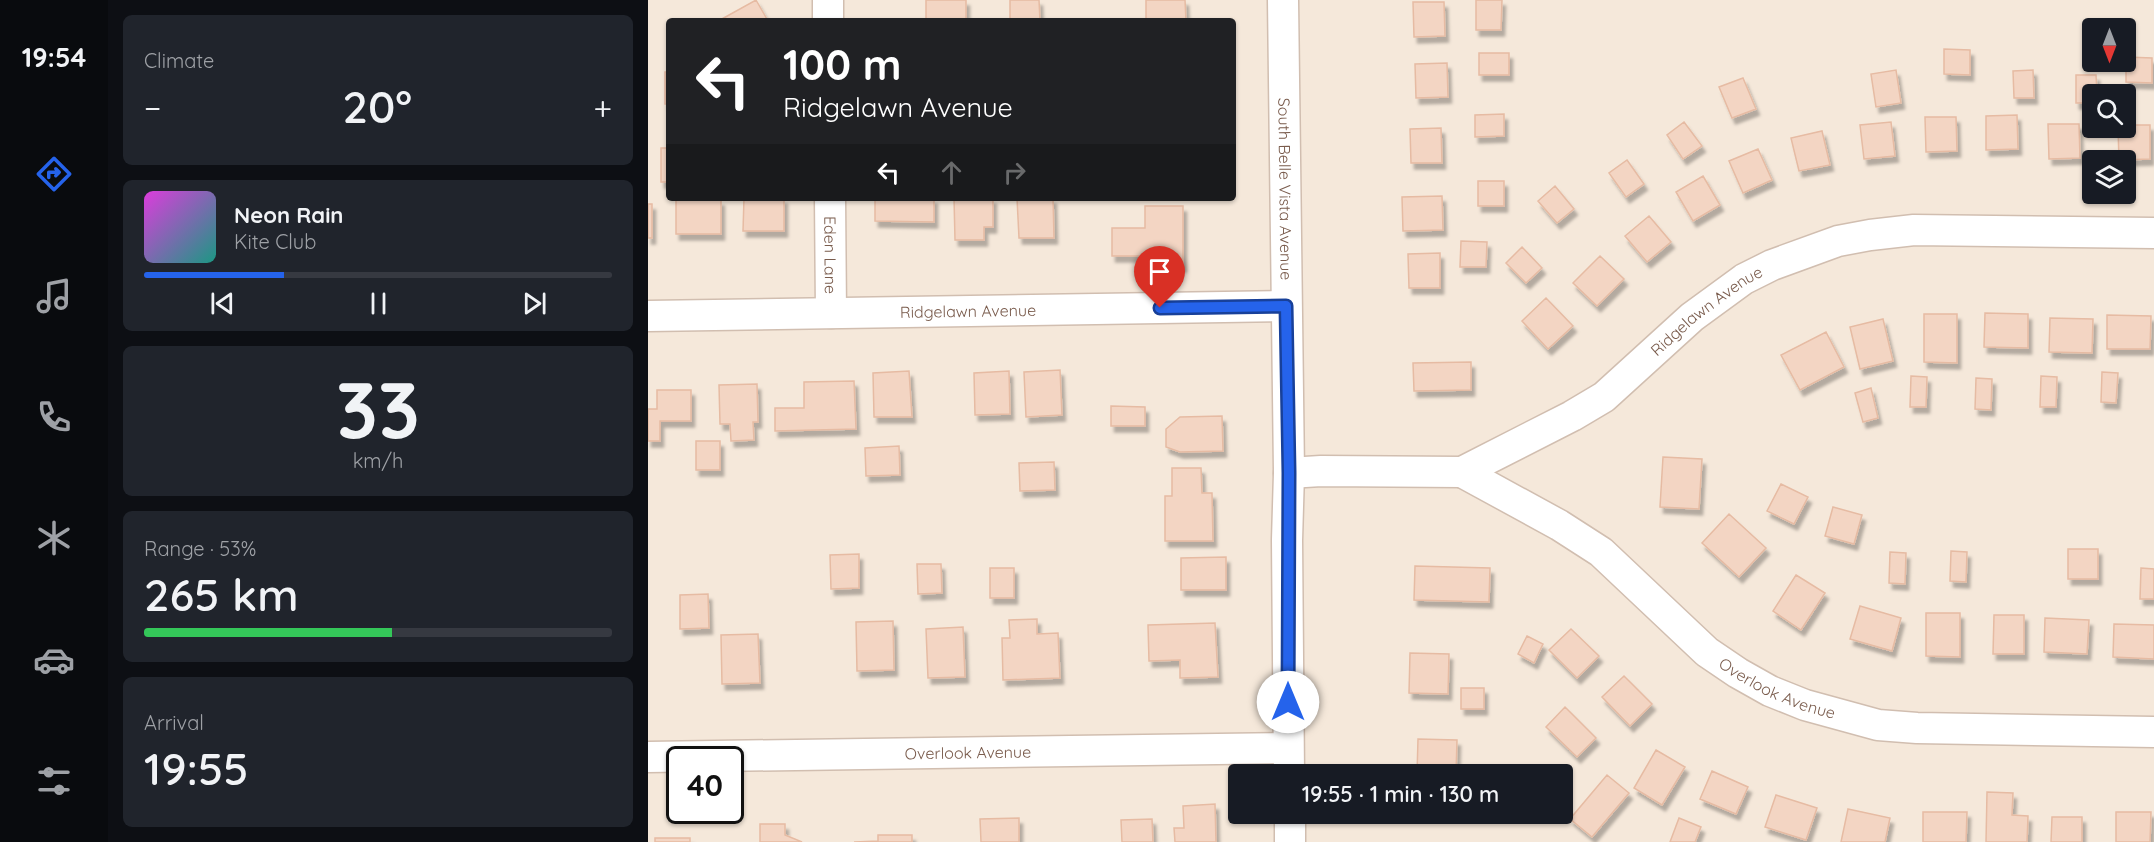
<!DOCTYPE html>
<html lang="en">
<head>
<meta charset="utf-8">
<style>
	body { margin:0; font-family:Quicksand,sans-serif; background:#20242c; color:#f1f3f6; height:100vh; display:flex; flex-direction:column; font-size:22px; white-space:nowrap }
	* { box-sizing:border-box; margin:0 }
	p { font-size:20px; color:#9ea1a6 }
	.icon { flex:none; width:33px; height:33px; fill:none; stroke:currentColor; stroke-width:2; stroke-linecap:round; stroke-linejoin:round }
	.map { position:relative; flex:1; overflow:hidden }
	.panel { display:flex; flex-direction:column; gap:15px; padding:15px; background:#0d0f14; width:540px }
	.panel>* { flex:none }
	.top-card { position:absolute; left:18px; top:18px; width:570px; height:183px; border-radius:6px; box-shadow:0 2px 4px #0004; background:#202124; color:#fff; overflow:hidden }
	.needle { width:39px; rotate:180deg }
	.buttons { position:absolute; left:1434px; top:18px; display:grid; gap:12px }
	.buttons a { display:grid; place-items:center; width:54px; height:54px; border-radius:6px; background:#171b24; box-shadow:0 2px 4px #0004; font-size:30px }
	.speed { position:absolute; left:18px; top:746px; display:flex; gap:12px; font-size:30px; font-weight:700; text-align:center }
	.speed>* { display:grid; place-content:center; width:78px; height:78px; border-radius:50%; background:#171b24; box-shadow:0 2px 4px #0004; line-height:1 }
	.speed .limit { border:3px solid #111; border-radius:9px; background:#fff; color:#111 }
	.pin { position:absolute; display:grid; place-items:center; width:51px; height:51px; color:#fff; margin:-62px -26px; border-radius:50% 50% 50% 0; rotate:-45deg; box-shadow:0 0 6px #0007 }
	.pin .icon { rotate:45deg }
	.me { position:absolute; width:66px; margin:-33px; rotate:0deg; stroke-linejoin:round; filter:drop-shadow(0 0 4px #0008) }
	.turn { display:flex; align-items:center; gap:21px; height:126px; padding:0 18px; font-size:27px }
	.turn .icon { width:78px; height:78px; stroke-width:2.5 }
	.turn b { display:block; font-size:42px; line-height:51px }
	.lanes { display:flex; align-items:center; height:57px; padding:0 18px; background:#0003; justify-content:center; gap:30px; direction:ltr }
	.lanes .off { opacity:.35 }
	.big { font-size:45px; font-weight:600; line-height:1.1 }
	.panel .card { flex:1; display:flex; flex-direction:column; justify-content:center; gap:9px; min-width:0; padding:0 21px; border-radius:9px; background:#20242c }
	.panel .dial { align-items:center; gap:0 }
	.dial b { font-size:78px; line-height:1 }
	.song { display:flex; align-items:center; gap:18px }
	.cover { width:72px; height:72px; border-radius:9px; background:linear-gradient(135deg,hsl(300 70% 55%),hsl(170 70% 35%)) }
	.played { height:6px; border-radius:3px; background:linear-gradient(90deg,#2563eb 30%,#363941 30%) }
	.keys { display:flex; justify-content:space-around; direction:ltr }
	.heat { display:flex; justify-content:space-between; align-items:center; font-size:33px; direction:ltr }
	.charge { height:9px; border-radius:4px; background:linear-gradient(90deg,#34c759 53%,#363941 0) }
	.trip { position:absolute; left:580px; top:764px; width:345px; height:60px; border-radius:6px; background:#171b24; box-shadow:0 2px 4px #0004; font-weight:600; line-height:60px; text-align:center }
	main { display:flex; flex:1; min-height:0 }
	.tabs { display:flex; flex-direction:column; width:108px; justify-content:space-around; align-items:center; background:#090b0e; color:#9ea1a6 }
	.tabs .icon { width:42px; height:42px }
	.tabs .selected { color:#2563eb }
	.tabs b { font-size:27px; color:#f1f3f6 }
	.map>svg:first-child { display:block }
	.residential { fill:#f5e8da; fill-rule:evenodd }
	.building { fill:#f3d5c3; stroke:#e6bba3; stroke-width:1.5; filter:url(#shadow) }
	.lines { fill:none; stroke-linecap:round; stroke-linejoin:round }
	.minor-casing { stroke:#d1beb0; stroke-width:33 }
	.minor { stroke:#fff; stroke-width:30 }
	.route-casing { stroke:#184099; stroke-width:15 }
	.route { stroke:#2563eb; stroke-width:10 }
	.labels { text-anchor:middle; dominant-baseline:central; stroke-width:4.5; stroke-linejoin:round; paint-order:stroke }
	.street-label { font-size:16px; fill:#7a5c4d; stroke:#fffaf3 }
</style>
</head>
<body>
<main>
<nav class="tabs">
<b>19:54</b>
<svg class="icon selected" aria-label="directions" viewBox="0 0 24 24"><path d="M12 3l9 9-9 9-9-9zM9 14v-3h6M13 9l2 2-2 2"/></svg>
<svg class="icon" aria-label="music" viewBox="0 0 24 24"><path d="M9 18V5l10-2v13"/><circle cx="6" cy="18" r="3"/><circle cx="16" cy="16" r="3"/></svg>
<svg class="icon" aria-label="phone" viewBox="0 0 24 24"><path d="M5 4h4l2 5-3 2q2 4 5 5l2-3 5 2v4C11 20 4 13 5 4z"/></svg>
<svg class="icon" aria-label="climate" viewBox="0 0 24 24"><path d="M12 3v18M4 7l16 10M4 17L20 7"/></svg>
<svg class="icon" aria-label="car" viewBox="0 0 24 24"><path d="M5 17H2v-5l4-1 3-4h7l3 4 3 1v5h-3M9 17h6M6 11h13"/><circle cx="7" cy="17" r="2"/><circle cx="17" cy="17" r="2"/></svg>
<svg class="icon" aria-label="filters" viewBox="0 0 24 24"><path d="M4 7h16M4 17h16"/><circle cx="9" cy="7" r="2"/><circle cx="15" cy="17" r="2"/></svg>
</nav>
<section class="panel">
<div class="card"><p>Climate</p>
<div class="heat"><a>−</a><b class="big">20°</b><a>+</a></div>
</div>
<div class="card">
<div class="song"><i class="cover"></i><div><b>Neon Rain</b><p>Kite Club</p></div></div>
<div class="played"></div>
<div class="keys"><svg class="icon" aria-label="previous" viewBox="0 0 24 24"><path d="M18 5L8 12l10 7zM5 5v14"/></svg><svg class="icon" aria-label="pause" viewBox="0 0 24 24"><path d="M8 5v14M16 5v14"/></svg><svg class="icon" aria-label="next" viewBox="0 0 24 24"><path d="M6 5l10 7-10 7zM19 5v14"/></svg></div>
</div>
<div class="card dial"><b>33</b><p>km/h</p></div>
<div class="card"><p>Range · 53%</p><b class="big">265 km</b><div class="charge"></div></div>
<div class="card"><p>Arrival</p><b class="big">19:55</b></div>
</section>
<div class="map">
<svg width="1506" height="842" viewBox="0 0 1506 842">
	<defs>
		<filter id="shadow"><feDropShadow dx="3.5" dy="6" stdDeviation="1.5" flood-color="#0004"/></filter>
	</defs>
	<rect width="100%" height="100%" fill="#fdf6ec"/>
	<path class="residential" d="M 0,0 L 1506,0 L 1506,842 L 0,842 ZM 21,21 L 585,21 L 585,198 L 21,198 ZM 1444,28 L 1478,28 L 1478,62 L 1444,62 ZM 1444,94 L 1478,94 L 1478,128 L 1444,128 ZM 1444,160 L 1478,160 L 1478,194 L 1444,194 ZM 32,759 L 82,759 L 82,810 L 32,810 ZM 591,774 L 915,774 L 915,813 L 591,813 Z"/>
	<path class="building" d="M 108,0 L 120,21 L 73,21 L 72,20 Z
		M 278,0 L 318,0 L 318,21 L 278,21 Z
		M 362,0 L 391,0 L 392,21 L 362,21 Z
		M 498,0 L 537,0 L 538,21 L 498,21 Z
		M 828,0 L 854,0 L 853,30 L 828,30 Z
		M 765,2 L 796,2 L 797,36 L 766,37 Z
		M 1296,49 L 1322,50 L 1322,75 L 1296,74 Z
		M 831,53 L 861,53 L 861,75 L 831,75 Z
		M 1478,57 L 1504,58 L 1504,83 L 1478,82 Z
		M 799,63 L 800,97 L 768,98 L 767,64 Z
		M 1248,70 L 1253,103 L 1228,107 L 1223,74 Z
		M 1385,70 L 1386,98 L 1366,98 L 1365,71 Z
		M 17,72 L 21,72 L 21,104 L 17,104 Z
		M 1428,75 L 1448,75 L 1449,94 L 1444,94 L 1444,103 L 1428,103 Z
		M 1095,78 L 1108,109 L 1084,118 L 1071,87 Z
		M 856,114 L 856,136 L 827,137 L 827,115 Z
		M 1369,115 L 1370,149 L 1338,150 L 1338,116 Z
		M 1277,117 L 1308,117 L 1309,151 L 1278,152 Z
		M 1036,122 L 1054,146 L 1035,159 L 1019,135 Z
		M 1243,122 L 1247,156 L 1216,159 L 1212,125 Z
		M 1400,124 L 1431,124 L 1432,158 L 1401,159 Z
		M 1478,125 L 1502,125 L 1502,159 L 1471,160 L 1470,128 L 1478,128 Z
		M 793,128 L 794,163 L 763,163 L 762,129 Z
		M 1174,131 L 1182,165 L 1151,171 L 1143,138 Z
		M 13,148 L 21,148 L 21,182 L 13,182 Z
		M 1110,149 L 1124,180 L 1095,193 L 1081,161 Z
		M 979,160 L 996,184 L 978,197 L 961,173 Z
		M 1055,176 L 1072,205 L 1045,221 L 1028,192 Z
		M 830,181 L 856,181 L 856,206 L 830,206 Z
		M 907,186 L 926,209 L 909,223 L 890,201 Z
		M 794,196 L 795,230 L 755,231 L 754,197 Z
		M 96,198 L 136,198 L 136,231 L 95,231 Z
		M 227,198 L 286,198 L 286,222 L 227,221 Z
		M 306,198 L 345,198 L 345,227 L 336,227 L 336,240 L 307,240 Z
		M 369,198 L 405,198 L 406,238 L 371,238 Z
		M 28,200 L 73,200 L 73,234 L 28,234 Z
		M 0,204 L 4,204 L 4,238 L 0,238 Z
		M 497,206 L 535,206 L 535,266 L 494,266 L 494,256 L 464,256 L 464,228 L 497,228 Z
		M 1001,216 L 1023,242 L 999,262 L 977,236 Z
		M 813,241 L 839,242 L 838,267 L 812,267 Z
		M 874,247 L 894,268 L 878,283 L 858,263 Z
		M 792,253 L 792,288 L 761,288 L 760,254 Z
		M 952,256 L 976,279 L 949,306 L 925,283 Z
		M 898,298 L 925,326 L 900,349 L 874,321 Z
		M 1337,313 L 1380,314 L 1380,348 L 1336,347 Z
		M 1276,314 L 1309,314 L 1309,363 L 1276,362 Z
		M 1459,315 L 1503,316 L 1502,349 L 1459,349 Z
		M 1402,318 L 1445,319 L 1444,353 L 1401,352 Z
		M 1235,319 L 1245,361 L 1212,369 L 1202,327 Z
		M 1178,332 L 1196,367 L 1152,390 L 1133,355 Z
		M 823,362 L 823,390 L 766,391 L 765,363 Z
		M 412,370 L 414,415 L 378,417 L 376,372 Z
		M 261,371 L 264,417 L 226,417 L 225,373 Z
		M 361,371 L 362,414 L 327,415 L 326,373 Z
		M 1454,372 L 1470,373 L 1468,403 L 1453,402 Z
		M 1263,376 L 1279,377 L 1278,407 L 1262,407 Z
		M 1393,376 L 1409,377 L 1408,407 L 1392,407 Z
		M 1328,378 L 1344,379 L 1343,410 L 1327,409 Z
		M 206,381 L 208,429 L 127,431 L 127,408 L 156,408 L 156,382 Z
		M 109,384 L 110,422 L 105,422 L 106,440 L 83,441 L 82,424 L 72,424 L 71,385 Z
		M 1223,388 L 1230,418 L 1215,422 L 1207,393 Z
		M 9,390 L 43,390 L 43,421 L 12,421 L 12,441 L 0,441 L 0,409 L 9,409 Z
		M 463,406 L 497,407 L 497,426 L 463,426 Z
		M 574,416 L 575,451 L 532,452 L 518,447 L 518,429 L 532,417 Z
		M 48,441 L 72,441 L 72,470 L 48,470 Z
		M 251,446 L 252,475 L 218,476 L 217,448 Z
		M 1015,457 L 1054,459 L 1051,509 L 1012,507 Z
		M 406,462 L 407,490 L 372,491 L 371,463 Z
		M 524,468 L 553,468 L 554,493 L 564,493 L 565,541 L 517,541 L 517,496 L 524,496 Z
		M 1133,484 L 1160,497 L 1146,524 L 1119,511 Z
		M 1185,507 L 1214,515 L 1206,544 L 1177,536 Z
		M 1081,514 L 1118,548 L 1091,577 L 1054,543 Z
		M 1420,549 L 1450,549 L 1450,579 L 1420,579 Z
		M 1303,551 L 1319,552 L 1318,582 L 1302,581 Z
		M 1242,552 L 1258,553 L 1257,584 L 1241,583 Z
		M 211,554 L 211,588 L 183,589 L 182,555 Z
		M 578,557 L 578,590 L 533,590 L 533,558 Z
		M 269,564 L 293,564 L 294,593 L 270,594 Z
		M 767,566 L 842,568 L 841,602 L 766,600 Z
		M 342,568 L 366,568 L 366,598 L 342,598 Z
		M 1493,568 L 1506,569 L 1506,599 L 1492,599 Z
		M 1148,575 L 1177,593 L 1153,630 L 1125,611 Z
		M 60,594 L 61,628 L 32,629 L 32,595 Z
		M 1212,606 L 1253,618 L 1244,651 L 1202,639 Z
		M 1278,613 L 1312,613 L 1312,657 L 1278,656 Z
		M 1346,615 L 1376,615 L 1376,654 L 1345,654 Z
		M 1397,618 L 1441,620 L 1439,654 L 1396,652 Z
		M 389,619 L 389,634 L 410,633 L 412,678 L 355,680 L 354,638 L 362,638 L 361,620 Z
		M 245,621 L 246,670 L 209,671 L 208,622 Z
		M 567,623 L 570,677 L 532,678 L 532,660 L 501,661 L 500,625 Z
		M 1466,624 L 1506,625 L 1506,659 L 1465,657 Z
		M 315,627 L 317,677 L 280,678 L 278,629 Z
		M 923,629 L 951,656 L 929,678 L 901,650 Z
		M 110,634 L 112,683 L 74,684 L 73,635 Z
		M 879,636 L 895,644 L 886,663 L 870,654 Z
		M 762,653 L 801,654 L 800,694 L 761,693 Z
		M 976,676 L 1004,704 L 982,726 L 954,697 Z
		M 813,688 L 836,688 L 836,709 L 813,709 Z
		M 917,707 L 948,738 L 929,757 L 898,727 Z
		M 770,739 L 809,740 L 808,774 L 769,774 Z
		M 1008,750 L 1037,767 L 1014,805 L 986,788 Z
		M 1064,771 L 1100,787 L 1088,814 L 1052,799 Z
		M 959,775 L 981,793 L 944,837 L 922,819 Z
		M 1339,792 L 1365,793 L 1364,815 L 1380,816 L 1379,842 L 1338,842 Z
		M 1128,795 L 1169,808 L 1158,840 L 1117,827 Z
		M 567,804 L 568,842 L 527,842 L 526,828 L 536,828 L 535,806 Z
		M 1200,809 L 1242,818 L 1237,842 L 1193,842 Z
		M 1275,812 L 1319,812 L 1318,842 L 1275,842 Z
		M 1468,812 L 1503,812 L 1502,842 L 1468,842 Z
		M 1404,817 L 1434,817 L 1434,842 L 1403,842 Z
		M 371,818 L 371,842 L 333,842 L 332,819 Z
		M 1031,818 L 1053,827 L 1047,842 L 1022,842 Z
		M 504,819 L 505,842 L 474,842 L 473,820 Z
		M 112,824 L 137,824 L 137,835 L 154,842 L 112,842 Z
		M 230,835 L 264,835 L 264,842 L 206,842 L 230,841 Z
		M 7,838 L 42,838 L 42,842 L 7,842 Z"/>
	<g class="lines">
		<defs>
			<g id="minor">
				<path d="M 180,0 L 180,21"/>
				<path id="s1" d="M 635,0 L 641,473 L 639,540 L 641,774"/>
				<path id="s2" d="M 182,198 L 183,313"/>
				<path id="s3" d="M 0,316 L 638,306"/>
				<path id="s4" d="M 814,472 L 911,525 L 953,552 L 1059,652 L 1090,673 L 1122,691 L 1157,705 L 1230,725 L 1269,728 L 1506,732"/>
				<path id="s5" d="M 641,473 L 673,471 L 814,472 L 924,416 L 956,397 L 1044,317 L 1096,279 L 1124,265 L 1190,241 L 1222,235 L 1266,230 L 1506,233"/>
				<path id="s6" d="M 0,757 L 640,748"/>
				<path d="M 642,813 L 642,842"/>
			</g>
		</defs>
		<use href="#minor" class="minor-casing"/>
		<use href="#minor" class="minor"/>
	</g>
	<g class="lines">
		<defs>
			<path id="route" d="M 512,308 L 638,306 L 641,473 L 640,702"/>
		</defs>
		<use href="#route" class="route-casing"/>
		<use href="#route" class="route"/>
	</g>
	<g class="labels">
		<g class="street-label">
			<text stroke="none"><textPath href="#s1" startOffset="189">South Belle Vista Avenue</textPath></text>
			<text stroke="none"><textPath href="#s2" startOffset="57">Eden Lane</textPath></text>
			<text stroke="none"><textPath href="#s3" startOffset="320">Ridgelawn Avenue</textPath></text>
			<text stroke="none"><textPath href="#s5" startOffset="468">Ridgelawn Avenue</textPath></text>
			<text stroke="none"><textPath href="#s4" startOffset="386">Overlook Avenue</textPath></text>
			<text stroke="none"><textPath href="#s6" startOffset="320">Overlook Avenue</textPath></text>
		</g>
	</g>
</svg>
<div class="buttons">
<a><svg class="needle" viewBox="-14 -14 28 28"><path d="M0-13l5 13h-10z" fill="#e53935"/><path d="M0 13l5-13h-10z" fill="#9ea1a6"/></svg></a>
<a><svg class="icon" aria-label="search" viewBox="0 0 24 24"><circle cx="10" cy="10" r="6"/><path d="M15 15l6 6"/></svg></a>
<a><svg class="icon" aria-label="layers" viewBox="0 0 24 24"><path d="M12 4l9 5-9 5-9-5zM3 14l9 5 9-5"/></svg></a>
</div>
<div class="speed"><div class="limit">40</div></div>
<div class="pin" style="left:512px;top:308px;background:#d93025"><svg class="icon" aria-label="arrive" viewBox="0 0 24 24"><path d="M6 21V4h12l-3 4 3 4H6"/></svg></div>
<svg class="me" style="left:640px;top:702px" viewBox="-20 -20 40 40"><circle r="19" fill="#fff"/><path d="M0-13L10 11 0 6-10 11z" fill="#2563eb"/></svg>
<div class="trip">19:55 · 1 min · 130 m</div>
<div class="top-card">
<div class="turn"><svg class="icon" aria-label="left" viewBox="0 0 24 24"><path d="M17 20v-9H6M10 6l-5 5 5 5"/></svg><div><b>100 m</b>Ridgelawn Avenue</div></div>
<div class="lanes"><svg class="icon" aria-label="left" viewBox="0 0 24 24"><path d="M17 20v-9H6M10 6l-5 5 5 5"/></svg><svg class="icon off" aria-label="ahead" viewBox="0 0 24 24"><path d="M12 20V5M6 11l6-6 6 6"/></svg><svg class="icon off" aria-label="right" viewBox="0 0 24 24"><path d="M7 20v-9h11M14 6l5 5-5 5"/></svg></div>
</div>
</div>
</main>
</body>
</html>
